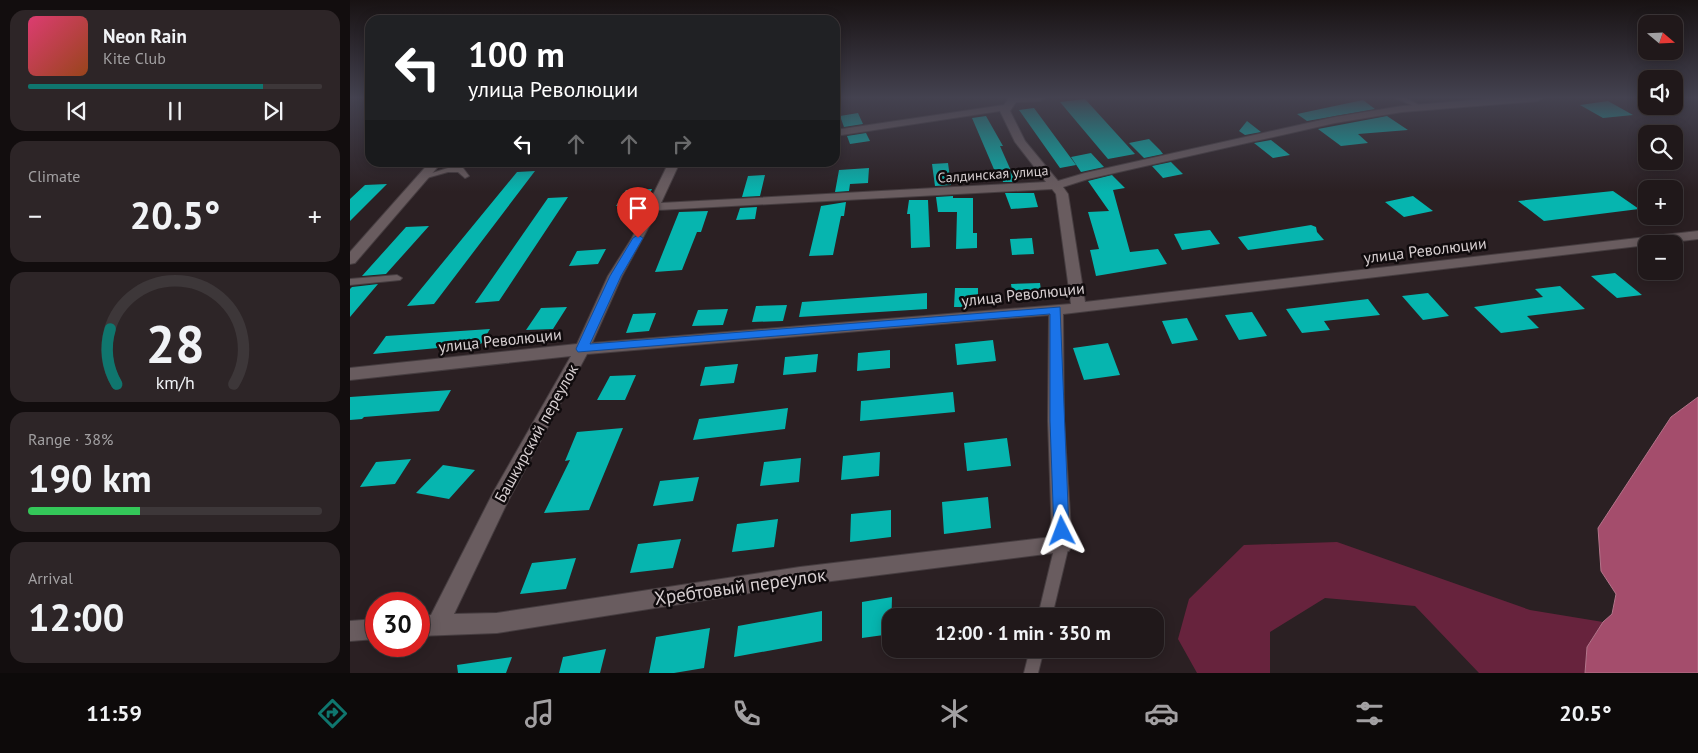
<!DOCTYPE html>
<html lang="en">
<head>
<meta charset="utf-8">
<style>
	body { margin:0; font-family:"PT Sans",sans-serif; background:#2d2527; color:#f1f3f6; height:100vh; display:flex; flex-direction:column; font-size:19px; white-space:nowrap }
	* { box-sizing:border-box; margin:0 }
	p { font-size:16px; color:#a2a0a2 }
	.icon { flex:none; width:28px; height:28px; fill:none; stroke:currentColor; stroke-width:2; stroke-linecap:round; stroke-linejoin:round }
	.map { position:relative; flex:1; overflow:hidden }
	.side { display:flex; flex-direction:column; gap:10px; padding:10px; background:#120d0e; width:350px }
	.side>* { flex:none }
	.hud { position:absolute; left:15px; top:15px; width:475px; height:152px; border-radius:15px; box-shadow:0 2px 12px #0003,0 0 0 1px #3d3739; background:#202124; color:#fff; overflow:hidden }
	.needle { width:32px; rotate:109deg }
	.controls { position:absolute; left:1288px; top:15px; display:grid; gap:10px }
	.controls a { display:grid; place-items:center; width:45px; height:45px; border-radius:10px; background:#20181a; box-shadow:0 2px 12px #0003,0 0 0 1px #3d3739; font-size:25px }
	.speed { position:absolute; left:15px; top:592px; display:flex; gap:10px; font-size:25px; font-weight:700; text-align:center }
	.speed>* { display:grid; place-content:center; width:65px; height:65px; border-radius:50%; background:#20181a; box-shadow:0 2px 12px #0003,0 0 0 1px #3d3739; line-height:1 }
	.speed .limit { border:8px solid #d22; background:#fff; color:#111 }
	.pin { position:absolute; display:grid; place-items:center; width:42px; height:42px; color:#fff; margin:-51px -21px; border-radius:50% 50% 50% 0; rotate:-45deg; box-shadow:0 0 5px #0007 }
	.pin .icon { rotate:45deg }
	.me { position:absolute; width:55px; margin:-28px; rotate:357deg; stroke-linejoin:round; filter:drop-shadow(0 0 4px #0008) }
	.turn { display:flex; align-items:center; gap:18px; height:105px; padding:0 20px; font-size:22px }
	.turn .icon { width:65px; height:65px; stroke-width:2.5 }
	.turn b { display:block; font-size:35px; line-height:42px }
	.lanes { display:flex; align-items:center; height:48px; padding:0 20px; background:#0003; justify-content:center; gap:25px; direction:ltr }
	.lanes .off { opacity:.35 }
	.big { font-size:38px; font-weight:600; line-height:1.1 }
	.side .card { flex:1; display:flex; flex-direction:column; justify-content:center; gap:8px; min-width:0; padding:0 18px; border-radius:15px; background:#2d2527 }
	.side .dial { align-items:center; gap:0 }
	.dial svg { height:130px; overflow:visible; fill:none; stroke:#3d3739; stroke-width:7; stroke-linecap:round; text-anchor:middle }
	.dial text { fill:#f1f3f6; stroke:none }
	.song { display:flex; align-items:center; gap:15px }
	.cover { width:60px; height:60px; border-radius:8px; background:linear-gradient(135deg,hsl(340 70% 55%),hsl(20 70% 35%)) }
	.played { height:5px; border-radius:2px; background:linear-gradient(90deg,#0f766e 80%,#3d3739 80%) }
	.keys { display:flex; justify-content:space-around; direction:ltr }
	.heat { display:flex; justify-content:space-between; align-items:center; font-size:28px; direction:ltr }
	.charge { height:8px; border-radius:4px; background:linear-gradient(90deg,#34c759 38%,#3d3739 0) }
	.trip { position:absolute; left:532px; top:608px; width:282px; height:50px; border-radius:15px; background:#20181a; box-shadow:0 2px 12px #0003,0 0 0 1px #3d3739; font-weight:600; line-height:50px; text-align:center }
	.menu { display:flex; height:80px; justify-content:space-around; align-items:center; background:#0d0a0a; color:#a2a0a2 }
	.menu .icon { width:35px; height:35px }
	.menu .selected { color:#0f766e }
	.menu b { font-size:22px; color:#f1f3f6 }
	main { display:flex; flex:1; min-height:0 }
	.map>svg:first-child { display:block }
	.green { fill:#67233d }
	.water { fill:#a44d6c; stroke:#b3748a }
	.building { fill:#06b5af }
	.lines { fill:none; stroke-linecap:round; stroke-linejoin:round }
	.lane-casing { stroke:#463d40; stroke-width:2 }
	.street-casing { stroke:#463d40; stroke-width:2 }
	.lane { fill:#695c5f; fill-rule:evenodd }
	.street { fill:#695c5f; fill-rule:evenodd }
	.route { fill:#1a73e8; stroke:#114b97 }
	.labels { text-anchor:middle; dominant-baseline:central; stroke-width:5; stroke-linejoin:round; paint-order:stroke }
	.far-street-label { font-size:14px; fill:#d7cfd1; stroke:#100b0d }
	.street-label { font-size:16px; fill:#d7cfd1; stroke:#100b0d }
	.near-street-label { font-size:19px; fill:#d7cfd1; stroke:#100b0d }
</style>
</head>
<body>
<main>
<section class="side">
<div class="card">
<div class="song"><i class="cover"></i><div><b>Neon Rain</b><p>Kite Club</p></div></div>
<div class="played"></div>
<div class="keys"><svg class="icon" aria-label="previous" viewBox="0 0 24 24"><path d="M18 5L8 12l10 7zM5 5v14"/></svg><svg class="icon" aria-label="pause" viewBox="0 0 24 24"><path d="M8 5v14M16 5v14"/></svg><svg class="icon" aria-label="next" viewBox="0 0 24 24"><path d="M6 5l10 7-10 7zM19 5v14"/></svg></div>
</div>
<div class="card"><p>Climate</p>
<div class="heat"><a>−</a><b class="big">20.5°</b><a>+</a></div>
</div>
<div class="card dial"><svg viewBox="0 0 100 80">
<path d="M14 69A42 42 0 1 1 86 69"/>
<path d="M14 69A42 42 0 0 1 10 35" stroke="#0f766e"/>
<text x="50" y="56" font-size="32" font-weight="700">28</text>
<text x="50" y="72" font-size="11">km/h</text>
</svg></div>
<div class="card"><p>Range · 38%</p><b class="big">190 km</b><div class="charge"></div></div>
<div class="card"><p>Arrival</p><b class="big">12:00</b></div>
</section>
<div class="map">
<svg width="1348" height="673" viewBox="0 0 1348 673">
	<rect width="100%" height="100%" fill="#2b2023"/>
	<path class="green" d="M 987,542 L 1180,610 L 1253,622 L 1237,647 L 1235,673 L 1129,673 L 1065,606 L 975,598 L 920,632 L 920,673 L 847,673 L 828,639 L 839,599 L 894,545 Z"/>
	<path class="water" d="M 1348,397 L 1348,673 L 1235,673 L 1237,647 L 1253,622 L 1262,614 L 1266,594 L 1251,571 L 1248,528 L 1321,417 Z"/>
	<path class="building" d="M 735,99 L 785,154 L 758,159 L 710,102 Z
		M 1013,100 L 1025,109 L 957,121 L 947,114 Z
		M 1258,101 L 1283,115 L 1253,118 L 1230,105 Z
		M 684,108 L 726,165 L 710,168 L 669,110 Z
		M 508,113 L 513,124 L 494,127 L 490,116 Z
		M 636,116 L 653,146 L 650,146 L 666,182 L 653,182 L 651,173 L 646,174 L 622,118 Z
		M 1037,116 L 1058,130 L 1008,134 L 1018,143 L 991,146 L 968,129 Z
		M 897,121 L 911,132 L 895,135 L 889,131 Z
		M 516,133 L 520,141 L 500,144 L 497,136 Z
		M 799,139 L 810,150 L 813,154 L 794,158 L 779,143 Z
		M 921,140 L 940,155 L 923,158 L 904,143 Z
		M 741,153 L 754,167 L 731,172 L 721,157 Z
		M 821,162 L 833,174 L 813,178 L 802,166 Z
		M 598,163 L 601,185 L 585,186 L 582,164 Z
		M 519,168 L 518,183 L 500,184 L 499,191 L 485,192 L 489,170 Z
		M 185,171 L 84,304 L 57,306 L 167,172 Z
		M 415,175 L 410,196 L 392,197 L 398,176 Z
		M 762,175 L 775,188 L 763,190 L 780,252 L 808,249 L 817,264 L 746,276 L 740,250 L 749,249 L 738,212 L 759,211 L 738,181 Z
		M 37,184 L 0,221 L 0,199 L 15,185 Z
		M 302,189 L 294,205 L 266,206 L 276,190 Z
		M 1263,191 L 1289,209 L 1194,221 L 1168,201 Z
		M 655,193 L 684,193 L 688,207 L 661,209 Z
		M 603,196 L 603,198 L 623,198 L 623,233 L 627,233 L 627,248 L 606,249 L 607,212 L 588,212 L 586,197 Z
		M 1063,196 L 1083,211 L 1054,217 L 1035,202 Z
		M 218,197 L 149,301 L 125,303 L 198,198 Z
		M 559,200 L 578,200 L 580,247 L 561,248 L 560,214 L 557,214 Z
		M 496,202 L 494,216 L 491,216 L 483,255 L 459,256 L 471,206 Z
		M 407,207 L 405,219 L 386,220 L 390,208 Z
		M 358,211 L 351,232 L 347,232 L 332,270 L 305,272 L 329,212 Z
		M 961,225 L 966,227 L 967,232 L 974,240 L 898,250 L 888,237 Z
		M 79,226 L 36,274 L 12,276 L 56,227 Z
		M 860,230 L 870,244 L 832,250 L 824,234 Z
		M 682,238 L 684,254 L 662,255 L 660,239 Z
		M 256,249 L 248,264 L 219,266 L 227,251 Z
		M 1265,273 L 1292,295 L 1267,298 L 1241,276 Z
		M 690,283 L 692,298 L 663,299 L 661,284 Z
		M 28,284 L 0,317 L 0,289 L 2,287 Z
		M 1210,286 L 1235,309 L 1177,316 L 1189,328 L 1151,333 L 1124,307 L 1193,297 L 1185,289 Z
		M 605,288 L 628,288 L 628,307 L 604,307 Z
		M 577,293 L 577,309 L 449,317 L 452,302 Z
		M 1078,293 L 1099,316 L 1073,320 L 1052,296 Z
		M 1018,299 L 1030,315 L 974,321 L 980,330 L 952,333 L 936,309 Z
		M 437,305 L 433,321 L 402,322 L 406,306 Z
		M 217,307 L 203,329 L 176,330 L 191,308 Z
		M 378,309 L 373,325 L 342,326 L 348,310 Z
		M 902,312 L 917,336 L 889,340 L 875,315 Z
		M 306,313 L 299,331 L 276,333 L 283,314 Z
		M 837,318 L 848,340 L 822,344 L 812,321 Z
		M 140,329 L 131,344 L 23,354 L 36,336 Z
		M 643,340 L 646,361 L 607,365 L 605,344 Z
		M 758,343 L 770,375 L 734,380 L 723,348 Z
		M 540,350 L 540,368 L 507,371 L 508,353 Z
		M 468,354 L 466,372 L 433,375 L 435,357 Z
		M 388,364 L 384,383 L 350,386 L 355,367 Z
		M 286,375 L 275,400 L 247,400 L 260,376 Z
		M 101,390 L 89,411 L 14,417 L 12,419 L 0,420 L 0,397 Z
		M 603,392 L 605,412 L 510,421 L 511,401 Z
		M 438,408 L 435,429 L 343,440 L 349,419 Z
		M 273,428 L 239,510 L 194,513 L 220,460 L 215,461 L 227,432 Z
		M 657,438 L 661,466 L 617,471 L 614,443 Z
		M 530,452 L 529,476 L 491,480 L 493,456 Z
		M 451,458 L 449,482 L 410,486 L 414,462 Z
		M 61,459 L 45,484 L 10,487 L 26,462 Z
		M 93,465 L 125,470 L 99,499 L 66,493 Z
		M 349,477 L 343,501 L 303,506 L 310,481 Z
		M 638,497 L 641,528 L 594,534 L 592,502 Z
		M 541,510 L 541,537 L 500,542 L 501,514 Z
		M 428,519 L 424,547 L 382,552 L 387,524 Z
		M 331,539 L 323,568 L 280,573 L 288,544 Z
		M 226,558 L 216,589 L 170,594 L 182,563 Z
		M 542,597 L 541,634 L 512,638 L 512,602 Z
		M 472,611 L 472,641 L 384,657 L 388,626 Z
		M 360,628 L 354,668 L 324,673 L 299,673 L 306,637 Z
		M 256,649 L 250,673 L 209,673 L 213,657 Z
		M 162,657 L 156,673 L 108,673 L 107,665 Z"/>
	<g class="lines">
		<defs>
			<path id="lane" d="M 1046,98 L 1055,98 L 1073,107 L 1068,108 Z
				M 98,168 L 113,168 L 119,176 L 115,178 L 108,172 L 98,172 L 73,179 L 69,177 Z
				M 47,275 L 52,278 L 50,280 L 0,285 L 0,279 Z
				M 712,539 L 717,541 L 719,545 L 702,616 L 688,616 L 705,545 L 707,541 Z
				M 680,649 L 694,649 L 688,673 L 674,673 Z"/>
			<path id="street" d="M 659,98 L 695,98 L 690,101 L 666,102 L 660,111 L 675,141 L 708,181 L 735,173 L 985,117 L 1052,106 L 1148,98 L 1193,98 L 1188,101 L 1052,112 L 985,123 L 738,179 L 713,187 L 718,194 L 735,302 L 1348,231 L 1348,239 L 713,314 L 714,421 L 722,545 L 719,551 L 450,585 L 147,633 L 69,636 L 69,616 L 81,615 L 144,491 L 221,356 L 0,380 L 0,368 L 227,344 L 258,276 L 282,238 L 319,162 L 330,162 L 311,203 L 696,182 L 665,142 L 650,111 L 485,136 L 485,130 L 654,105 ZM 702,189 L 706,194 L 721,304 L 242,343 L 272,276 L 308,210 ZM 699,315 L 698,421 L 702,537 L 450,567 L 147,613 L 104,614 L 158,501 L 237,354 Z
				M 80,162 L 92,162 L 5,263 L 0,264 L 0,252 Z
				M 26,619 L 26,639 L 0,641 L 0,621 Z"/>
		</defs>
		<use href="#lane" class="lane-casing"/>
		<use href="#street" class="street-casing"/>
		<use href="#lane" class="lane"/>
		<use href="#street" class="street"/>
	</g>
	<linearGradient id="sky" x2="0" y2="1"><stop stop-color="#181213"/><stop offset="0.51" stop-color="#444250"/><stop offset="1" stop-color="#444250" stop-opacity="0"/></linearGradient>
	<rect width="1348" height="192" fill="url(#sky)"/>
	<path class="route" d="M 288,235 L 293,238 L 271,276 L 240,344 L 710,307 L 719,531 L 717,535 L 712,537 L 707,535 L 704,531 L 700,421 L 700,314 L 228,352 L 226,349 L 260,276 L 283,238 Z"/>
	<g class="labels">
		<g class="far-street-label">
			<text transform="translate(643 174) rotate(-4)">Салдинская улица</text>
		</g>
		<g class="street-label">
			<text transform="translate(1075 250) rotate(-7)">улица Революции</text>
			<text transform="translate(673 294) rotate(-6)">улица Революции</text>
			<text transform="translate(150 340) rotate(-6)">улица Революции</text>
			<text transform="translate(186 433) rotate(-61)">Башкирский переулок</text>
		</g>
		<g class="near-street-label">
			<text transform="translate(390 586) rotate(-8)">Хребтовый переулок</text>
		</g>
	</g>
</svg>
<div class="controls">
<a><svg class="needle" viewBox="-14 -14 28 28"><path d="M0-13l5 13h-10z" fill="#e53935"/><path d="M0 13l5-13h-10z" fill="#a2a0a2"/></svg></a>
<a><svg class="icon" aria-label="sound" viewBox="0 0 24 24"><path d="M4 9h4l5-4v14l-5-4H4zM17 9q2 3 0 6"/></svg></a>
<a><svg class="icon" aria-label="search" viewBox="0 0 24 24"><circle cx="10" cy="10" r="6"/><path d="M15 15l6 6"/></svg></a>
<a>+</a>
<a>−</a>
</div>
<div class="speed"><div class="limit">30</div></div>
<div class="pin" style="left:288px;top:238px;background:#d93025"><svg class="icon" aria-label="arrive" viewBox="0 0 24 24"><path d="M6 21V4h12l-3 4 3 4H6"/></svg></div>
<svg class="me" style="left:712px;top:531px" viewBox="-20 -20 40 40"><path d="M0-17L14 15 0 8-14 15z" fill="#1a73e8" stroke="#fff" stroke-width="4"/></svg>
<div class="trip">12:00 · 1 min · 350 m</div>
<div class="hud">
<div class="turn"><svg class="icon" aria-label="left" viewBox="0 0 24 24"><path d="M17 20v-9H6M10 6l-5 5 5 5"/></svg><div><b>100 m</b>улица Революции</div></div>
<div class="lanes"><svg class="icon" aria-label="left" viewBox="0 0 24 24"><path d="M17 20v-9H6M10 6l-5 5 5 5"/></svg><svg class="icon off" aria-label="ahead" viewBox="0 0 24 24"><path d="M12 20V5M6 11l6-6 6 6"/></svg><svg class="icon off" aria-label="ahead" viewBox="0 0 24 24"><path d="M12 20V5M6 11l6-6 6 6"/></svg><svg class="icon off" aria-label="right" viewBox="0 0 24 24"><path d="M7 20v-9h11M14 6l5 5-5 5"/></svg></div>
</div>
</div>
</main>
<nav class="menu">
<b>11:59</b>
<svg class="icon selected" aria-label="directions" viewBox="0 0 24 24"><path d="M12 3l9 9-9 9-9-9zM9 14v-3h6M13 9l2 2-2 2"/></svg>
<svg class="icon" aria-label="music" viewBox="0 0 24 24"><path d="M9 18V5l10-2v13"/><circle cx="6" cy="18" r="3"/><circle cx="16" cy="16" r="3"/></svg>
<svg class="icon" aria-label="phone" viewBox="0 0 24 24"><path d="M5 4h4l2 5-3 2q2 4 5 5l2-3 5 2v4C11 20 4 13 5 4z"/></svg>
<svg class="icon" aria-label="climate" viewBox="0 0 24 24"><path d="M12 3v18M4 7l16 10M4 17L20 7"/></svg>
<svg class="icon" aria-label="car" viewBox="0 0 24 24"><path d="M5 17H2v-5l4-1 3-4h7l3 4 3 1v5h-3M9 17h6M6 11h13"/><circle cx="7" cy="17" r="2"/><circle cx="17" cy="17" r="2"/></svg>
<svg class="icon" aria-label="filters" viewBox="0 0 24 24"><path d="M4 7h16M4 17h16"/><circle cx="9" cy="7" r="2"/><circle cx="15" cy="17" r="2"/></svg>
<b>20.5°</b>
</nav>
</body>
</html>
